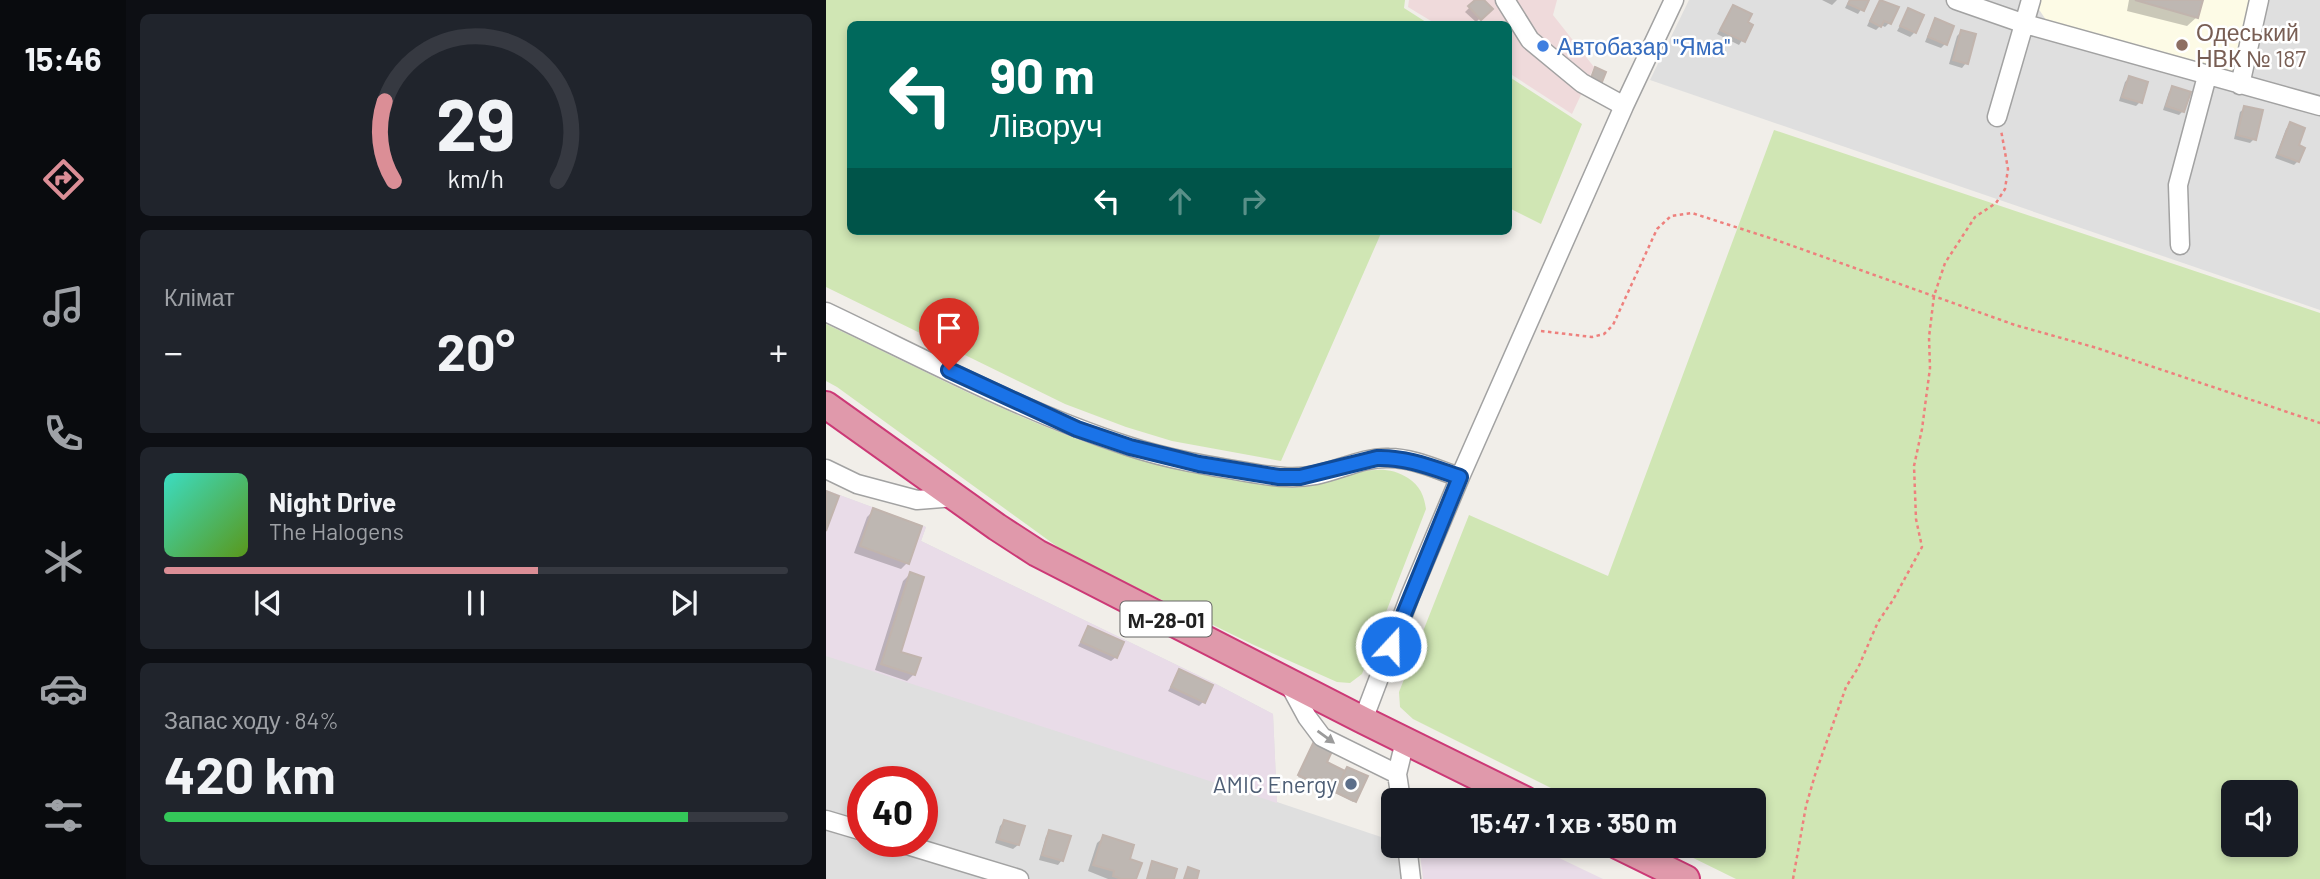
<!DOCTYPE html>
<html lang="uk">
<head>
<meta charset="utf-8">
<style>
	body { margin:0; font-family:Barlow,sans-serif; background:#20242c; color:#f1f3f6; height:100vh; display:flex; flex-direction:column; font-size:26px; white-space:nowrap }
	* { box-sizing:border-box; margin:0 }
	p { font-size:23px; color:#9ea1a6 }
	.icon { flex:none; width:38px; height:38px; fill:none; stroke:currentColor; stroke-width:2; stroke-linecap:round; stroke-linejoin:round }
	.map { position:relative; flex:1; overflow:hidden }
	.panel { display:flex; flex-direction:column; gap:14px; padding:14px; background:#0d0f14; width:700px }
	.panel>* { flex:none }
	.top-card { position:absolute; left:21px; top:21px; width:665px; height:214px; border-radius:10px; box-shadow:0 4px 10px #0003; background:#00695c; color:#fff; overflow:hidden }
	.fabs { position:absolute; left:1395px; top:780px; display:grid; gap:14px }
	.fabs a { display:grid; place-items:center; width:77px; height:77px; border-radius:10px; background:#171b24; box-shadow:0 4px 10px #0003; font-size:35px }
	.speed { position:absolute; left:21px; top:766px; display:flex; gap:14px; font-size:35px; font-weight:700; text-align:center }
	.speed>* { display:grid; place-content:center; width:91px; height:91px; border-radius:50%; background:#171b24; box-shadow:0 4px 10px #0003; line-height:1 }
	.speed .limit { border:10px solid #d22; background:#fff; color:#111 }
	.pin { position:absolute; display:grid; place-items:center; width:60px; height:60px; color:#fff; margin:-72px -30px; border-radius:50% 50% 50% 0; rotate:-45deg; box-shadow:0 0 7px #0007 }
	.pin .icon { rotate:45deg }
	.me { position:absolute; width:77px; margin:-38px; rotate:21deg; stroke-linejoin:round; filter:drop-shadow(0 0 5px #0008) }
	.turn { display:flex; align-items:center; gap:24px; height:147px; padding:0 28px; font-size:32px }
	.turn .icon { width:91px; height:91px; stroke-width:2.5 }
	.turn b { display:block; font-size:49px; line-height:60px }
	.lanes { display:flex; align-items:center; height:66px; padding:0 28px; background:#0003; justify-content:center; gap:35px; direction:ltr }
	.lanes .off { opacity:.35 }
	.big { font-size:52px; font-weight:700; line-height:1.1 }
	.panel .widget { flex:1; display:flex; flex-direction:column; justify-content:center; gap:10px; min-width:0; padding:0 24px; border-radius:10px; background:#20242c }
	.panel .dial { align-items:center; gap:0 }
	.dial svg { height:182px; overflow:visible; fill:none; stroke:#363941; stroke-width:7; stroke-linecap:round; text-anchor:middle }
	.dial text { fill:#f1f3f6; stroke:none }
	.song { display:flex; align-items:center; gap:21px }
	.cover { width:84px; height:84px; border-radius:10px; background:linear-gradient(135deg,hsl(170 70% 55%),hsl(90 70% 35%)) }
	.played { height:7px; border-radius:4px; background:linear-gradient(90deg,#db8e96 60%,#363941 60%) }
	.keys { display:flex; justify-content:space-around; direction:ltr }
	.heat { display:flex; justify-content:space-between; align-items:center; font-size:38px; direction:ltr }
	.charge { height:10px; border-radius:5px; background:linear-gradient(90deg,#34c759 84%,#363941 0) }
	.trip { position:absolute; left:555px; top:788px; width:385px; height:70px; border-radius:10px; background:#171b24; box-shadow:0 4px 10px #0003; font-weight:700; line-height:70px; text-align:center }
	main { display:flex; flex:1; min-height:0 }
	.tab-bar { display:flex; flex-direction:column; width:126px; justify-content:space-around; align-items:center; background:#090b0e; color:#9ea1a6 }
	.tab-bar .icon { width:49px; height:49px }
	.tab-bar .selected { color:#db8e96 }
	.tab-bar b { font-size:32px; color:#f1f3f6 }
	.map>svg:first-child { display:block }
	.residential { fill:#dfdfdf; fill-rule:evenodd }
	.commercial { fill:#efdadb }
	.industrial { fill:#e9dce8 }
	.education { fill:#fdfbe6 }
	.grass { fill:#d0e6b4; fill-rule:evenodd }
	.shadow { fill:#0003 }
	.building { fill:#beb7b2; stroke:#c1b4ad; stroke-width:2 }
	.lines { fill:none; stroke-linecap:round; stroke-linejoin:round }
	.minor-casing { stroke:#a2a2a2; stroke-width:21 }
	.highway-casing { stroke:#cc3976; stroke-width:30 }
	.path { stroke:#ee807d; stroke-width:2.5; stroke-dasharray:3.5 3.5; stroke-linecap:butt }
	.minor { stroke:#fff; stroke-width:18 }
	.highway { stroke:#e099ab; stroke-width:26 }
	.oneway { fill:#9b9b9b }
	.route-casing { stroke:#114b97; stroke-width:18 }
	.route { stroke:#1a73e8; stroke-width:12 }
	.education-dot { fill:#8d6e63; stroke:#fff; stroke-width:2.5 }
	.shop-dot { fill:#3f7fe0; stroke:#fff; stroke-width:2.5 }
	.service-dot { fill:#5c6f8a; stroke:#fff; stroke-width:2.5 }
	.labels { text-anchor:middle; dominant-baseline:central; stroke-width:5; stroke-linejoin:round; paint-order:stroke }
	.shield { fill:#fff; stroke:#646464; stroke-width:2 }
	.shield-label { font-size:21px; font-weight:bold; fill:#212121 }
	.education-label { font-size:23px; fill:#785e54; stroke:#fff; text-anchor:start }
	.shop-label { font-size:23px; fill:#366cbe; stroke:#fff; text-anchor:start }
	.service-label { font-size:23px; fill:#4e5e75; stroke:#fff; text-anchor:end }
</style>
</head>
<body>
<main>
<nav class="tab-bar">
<b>15:46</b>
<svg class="icon selected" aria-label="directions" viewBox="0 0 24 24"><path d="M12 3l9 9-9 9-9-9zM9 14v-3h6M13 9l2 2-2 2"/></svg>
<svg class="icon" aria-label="music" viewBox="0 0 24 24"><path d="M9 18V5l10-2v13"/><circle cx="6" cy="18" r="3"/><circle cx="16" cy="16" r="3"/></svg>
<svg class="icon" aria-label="phone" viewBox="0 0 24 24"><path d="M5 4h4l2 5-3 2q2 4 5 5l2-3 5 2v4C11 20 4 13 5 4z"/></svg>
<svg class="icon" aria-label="climate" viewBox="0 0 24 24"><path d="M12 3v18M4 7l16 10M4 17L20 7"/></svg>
<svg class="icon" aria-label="car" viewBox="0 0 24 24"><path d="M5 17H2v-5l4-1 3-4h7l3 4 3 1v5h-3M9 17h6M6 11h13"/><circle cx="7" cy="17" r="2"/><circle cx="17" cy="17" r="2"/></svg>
<svg class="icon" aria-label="filters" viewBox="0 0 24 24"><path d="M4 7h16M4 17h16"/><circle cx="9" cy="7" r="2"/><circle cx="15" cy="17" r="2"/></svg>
</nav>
<section class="panel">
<div class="widget dial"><svg viewBox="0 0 100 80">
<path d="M14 69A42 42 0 1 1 86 69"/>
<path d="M14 69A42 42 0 0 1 10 34" stroke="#db8e96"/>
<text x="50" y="56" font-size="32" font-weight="700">29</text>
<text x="50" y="72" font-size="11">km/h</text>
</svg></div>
<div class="widget"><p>Клімат</p>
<div class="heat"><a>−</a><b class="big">20°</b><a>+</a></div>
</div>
<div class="widget">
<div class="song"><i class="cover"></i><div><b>Night Drive</b><p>The Halogens</p></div></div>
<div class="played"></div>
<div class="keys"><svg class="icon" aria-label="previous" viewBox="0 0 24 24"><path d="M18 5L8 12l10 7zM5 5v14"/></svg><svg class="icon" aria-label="pause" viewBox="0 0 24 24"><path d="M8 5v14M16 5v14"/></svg><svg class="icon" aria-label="next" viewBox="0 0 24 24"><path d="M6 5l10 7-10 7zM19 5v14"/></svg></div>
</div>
<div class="widget"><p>Запас ходу · 84%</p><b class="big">420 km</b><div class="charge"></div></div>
</section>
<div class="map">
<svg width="1494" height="879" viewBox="0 0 1494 879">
	<rect width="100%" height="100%" fill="#f1eee9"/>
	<path class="residential" d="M 863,0 L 1494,0 L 1494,310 L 824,80 Z
		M 0,490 L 100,527 L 95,541 L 390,684 L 447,714 L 451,802 L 567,841 L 567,845 L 570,845 L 575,879 L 0,879 ZM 37,782 L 96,782 L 96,842 L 37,842 Z"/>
	<path class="commercial" d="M 583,0 L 731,0 L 727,15 L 768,67 L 746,114 L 683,73 L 682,24 L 610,24 L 582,7 Z"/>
	<path class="industrial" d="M 0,490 L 100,527 L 95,541 L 390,684 L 447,714 L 451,803 L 0,656 Z
		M 593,845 L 706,845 L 777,879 L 597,879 Z"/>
	<path class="education" d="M 1214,0 L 1426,0 L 1411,67 L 1401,76 L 1222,23 L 1212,8 Z"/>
	<path class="grass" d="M 0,0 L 579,0 L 578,8 L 603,24 L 24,24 L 24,231 L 556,231 L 455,461 L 346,441 L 300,427 L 239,404 L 0,287 Z
		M 682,76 L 756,124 L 715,224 L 683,208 Z
		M 948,130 L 1494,313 L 1494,879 L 910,879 L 841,845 L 928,845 L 928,800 L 749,800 L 587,719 L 574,707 L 573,692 L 643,515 L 782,576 ZM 1407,793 L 1460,793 L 1460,845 L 1407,845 Z
		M 0,324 C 100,371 200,426 307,458 C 345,469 383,475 422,482 C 443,485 464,490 485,486 C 518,480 551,458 582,478 C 594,486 598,495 600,509 L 536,674 L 524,683 L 511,682 L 428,645 L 240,553 L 11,387 L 0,381 Z"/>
	<path class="shadow" d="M 651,0 L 656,0 L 664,9 L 650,22 L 639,12 Z
		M 996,0 L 1011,0 L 1006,5 Z
		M 1023,0 L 1041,0 L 1032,14 L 1019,8 Z
		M 1303,0 L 1375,0 L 1371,17 L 1361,26 L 1301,11 Z
		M 1055,1 L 1063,23 L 1059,27 L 1055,25 L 1050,30 L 1041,26 L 1051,5 Z
		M 908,7 L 919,23 L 925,26 L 913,45 L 891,34 Z
		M 1083,10 L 1096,16 L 1089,32 L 1084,37 L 1071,31 Z
		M 1110,20 L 1119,44 L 1115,48 L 1099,42 L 1106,25 Z
		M 1135,32 L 1140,63 L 1136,68 L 1123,64 L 1131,36 Z
		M 1303,78 L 1314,102 L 1310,106 L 1293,101 L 1299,82 Z
		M 1347,88 L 1357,111 L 1353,115 L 1337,110 L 1343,92 Z
		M 1419,108 L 1428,139 L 1424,143 L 1408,139 L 1414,112 Z
		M 1464,124 L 1471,146 L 1472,161 L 1468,165 L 1449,158 L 1460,129 Z
		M 48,510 L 81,563 L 75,569 L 28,553 L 41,517 Z
		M 84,574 L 73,653 L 88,674 L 81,681 L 49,670 L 77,581 Z
		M 263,628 L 290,657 L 285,661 L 252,646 Z
		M 354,671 L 377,702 L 373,706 L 342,691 Z
		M 489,740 L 499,763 L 519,773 L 529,801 L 527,802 L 509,793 L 512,788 L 491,779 L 488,784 L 472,777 Z
		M 616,793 L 624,797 L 623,800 L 612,800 Z
		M 178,822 L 192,845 L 187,849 L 169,843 L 174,826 Z
		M 224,832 L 236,860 L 232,865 L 213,860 L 220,836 Z
		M 278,837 L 302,860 L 309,879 L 282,879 L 262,871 L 271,843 Z"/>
	<path class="building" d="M 649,0 L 658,0 L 667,9 L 655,20 L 642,6 Z
		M 1024,0 L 1043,0 L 1038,11 L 1022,4 Z
		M 1054,0 L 1073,7 L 1065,24 L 1058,21 L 1055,27 L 1044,21 Z
		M 1309,0 L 1377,0 L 1372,18 Z
		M 907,5 L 926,14 L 922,22 L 927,25 L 919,42 L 894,30 Z
		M 1082,8 L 1098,15 L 1090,33 L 1074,26 Z
		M 1109,18 L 1128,26 L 1121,45 L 1102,37 Z
		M 1135,30 L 1150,34 L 1142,64 L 1127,60 Z
		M 769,67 L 780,72 L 776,82 L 765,78 Z
		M 1303,76 L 1322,82 L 1316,103 L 1296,97 Z
		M 1346,86 L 1365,92 L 1358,112 L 1340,106 Z
		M 1418,106 L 1437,110 L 1430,140 L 1411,135 Z
		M 1464,122 L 1479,128 L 1473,145 L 1479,148 L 1473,162 L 1452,154 Z
		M 0,491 L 13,496 L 0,531 Z
		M 47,508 L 96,526 L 83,564 L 34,546 Z
		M 84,572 L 98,577 L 75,652 L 95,658 L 89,675 L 55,664 Z
		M 262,626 L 298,642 L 291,658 L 255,642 Z
		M 353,669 L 387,685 L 379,703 L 345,687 Z
		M 490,737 L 509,745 L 501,762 L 519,771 L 512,787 L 494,778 L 491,784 L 472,775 Z
		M 521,767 L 542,776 L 530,802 L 509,792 Z
		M 178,820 L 199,826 L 193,845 L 172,839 Z
		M 223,830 L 245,836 L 237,861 L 216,855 Z
		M 277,835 L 308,845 L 304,859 L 316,863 L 310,879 L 295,879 L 287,876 L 288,871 L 267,865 Z
		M 326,861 L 351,869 L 348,879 L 321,879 Z
		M 362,867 L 373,871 L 371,879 L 358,879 Z"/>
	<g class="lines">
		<defs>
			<path id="minor" d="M 679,0 L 704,40 L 756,83 L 798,106
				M 1130,0 L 1199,24 L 1494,106
				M 1414,85 L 1433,0
				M 1171,117 L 1205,0
				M 1354,245 L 1352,185 L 1381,76
				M 0,312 C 99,359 197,412 302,446 C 344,460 389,467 432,474 C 452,477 470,479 490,475 C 514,470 538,457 563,458 C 587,458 612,470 634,477
				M 0,469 L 31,484 L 91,500 L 129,497
				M 462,682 L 481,717 L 496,737 L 571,774
				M 537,720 L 584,596 L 634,477 L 798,106 L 848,0
				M 575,800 L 571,774 L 579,741
				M 0,820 L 37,831
				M 71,842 L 193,879
				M 581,845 L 585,879"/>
			<path id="highway" d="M 0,405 L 171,527 L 211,553 L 537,720 L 699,800
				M 791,845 L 860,879"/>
		</defs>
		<use href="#minor" class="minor-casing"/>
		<use href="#highway" class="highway-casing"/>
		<path class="path" d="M 715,331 L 766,337 L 778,334 L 787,325 L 831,229 L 845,216 L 866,213 L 950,240 L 1189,325 L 1271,348 L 1494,423
			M 967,879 L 980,806 L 989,775 L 1020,687 L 1032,668 L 1052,622 L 1067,600 L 1096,547 L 1090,519 L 1088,466 L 1096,429 L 1104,368 L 1103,337 L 1108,296 L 1119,263 L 1149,217 L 1170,203 L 1179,189 L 1182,169 L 1175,130"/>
		<use href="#minor" class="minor"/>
		<use href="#highway" class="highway"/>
	</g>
	<defs><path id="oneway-solid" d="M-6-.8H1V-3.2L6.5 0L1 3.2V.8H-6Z" transform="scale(1.75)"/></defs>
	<use class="oneway" href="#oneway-solid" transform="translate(500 737) rotate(36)"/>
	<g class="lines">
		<defs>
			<path id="route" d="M 123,370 L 251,429 L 304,447 L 373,464 L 453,477 L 474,477 L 551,458 C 580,457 607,468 634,477 L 565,646"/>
		</defs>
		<use href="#route" class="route-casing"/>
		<use href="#route" class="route"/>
	</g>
	<circle class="education-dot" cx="1356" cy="45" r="7"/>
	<circle class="shop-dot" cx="717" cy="46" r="7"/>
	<circle class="service-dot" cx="525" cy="784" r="7"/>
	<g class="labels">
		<rect class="shield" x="294.5" y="601.5" width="91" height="35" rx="5"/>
		<g class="shield-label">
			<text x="340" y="619">М-28-01</text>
		</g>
		<g class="education-label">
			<text x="1370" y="32">Одеський<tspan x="1370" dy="26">НВК № 187</tspan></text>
		</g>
		<g class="shop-label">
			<text x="731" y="46">Автобазар "Яма"</text>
		</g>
		<g class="service-label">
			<text x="511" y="784">AMIC Energy</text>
		</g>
	</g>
</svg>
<div class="fabs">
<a><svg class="icon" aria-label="sound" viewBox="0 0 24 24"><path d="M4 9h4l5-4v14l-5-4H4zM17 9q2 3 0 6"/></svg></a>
</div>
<div class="speed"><div class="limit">40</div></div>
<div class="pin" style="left:123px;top:370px;background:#d93025"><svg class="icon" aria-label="arrive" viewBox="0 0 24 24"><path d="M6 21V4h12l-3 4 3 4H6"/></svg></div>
<svg class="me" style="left:565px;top:646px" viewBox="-20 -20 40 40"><circle r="17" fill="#1a73e8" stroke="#fff" stroke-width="3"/><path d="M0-11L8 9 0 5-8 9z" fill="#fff"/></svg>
<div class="trip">15:47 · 1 хв · 350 m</div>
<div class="top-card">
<div class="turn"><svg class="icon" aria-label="left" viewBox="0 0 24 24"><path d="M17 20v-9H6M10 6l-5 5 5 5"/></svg><div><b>90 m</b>Ліворуч</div></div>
<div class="lanes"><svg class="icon" aria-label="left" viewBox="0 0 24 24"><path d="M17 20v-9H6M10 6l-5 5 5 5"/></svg><svg class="icon off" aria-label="ahead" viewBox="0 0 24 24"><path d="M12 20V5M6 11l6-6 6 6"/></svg><svg class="icon off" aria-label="right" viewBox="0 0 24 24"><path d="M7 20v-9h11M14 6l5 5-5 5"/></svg></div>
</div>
</div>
</main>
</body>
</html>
